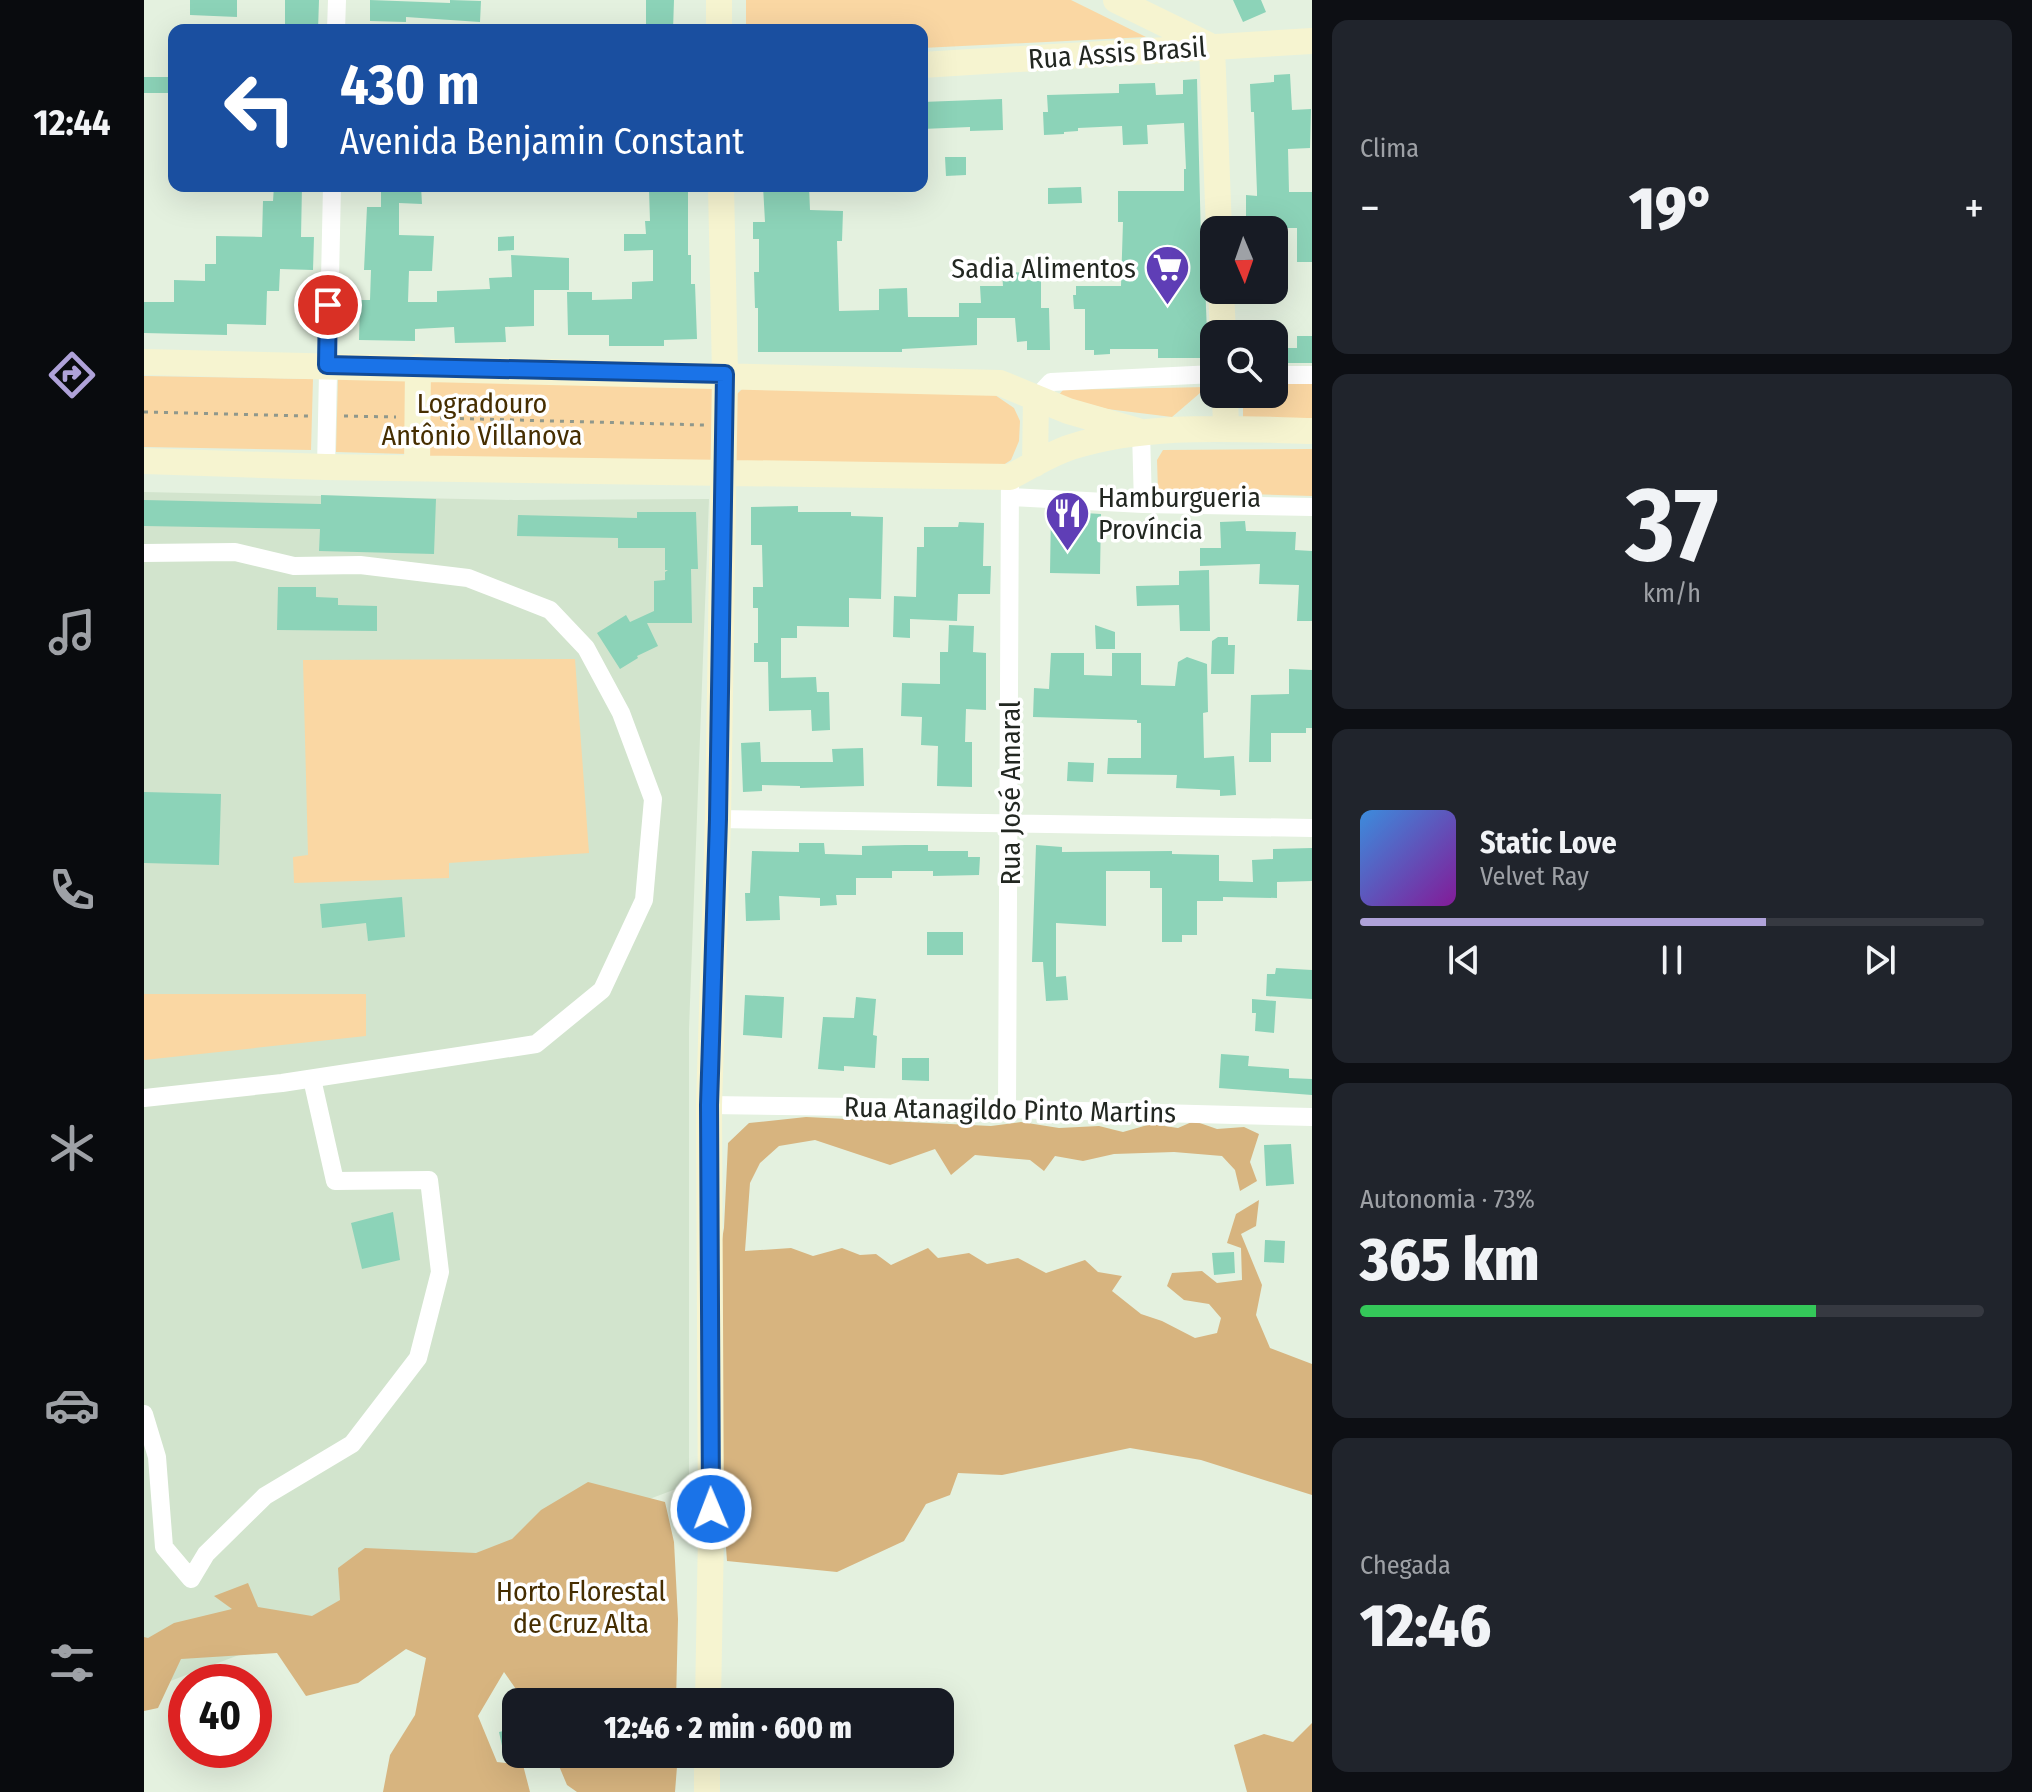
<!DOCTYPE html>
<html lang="pt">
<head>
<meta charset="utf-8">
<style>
	body { margin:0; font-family:"Fira Sans Condensed",sans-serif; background:#20242c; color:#f1f3f6; height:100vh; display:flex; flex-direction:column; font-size:30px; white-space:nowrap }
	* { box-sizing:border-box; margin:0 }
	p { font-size:26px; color:#9ea1a6 }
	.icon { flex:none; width:44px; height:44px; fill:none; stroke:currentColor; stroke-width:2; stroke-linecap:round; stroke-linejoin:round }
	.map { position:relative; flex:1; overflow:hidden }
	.panel { display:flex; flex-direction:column; gap:20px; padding:20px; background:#0d0f14; width:720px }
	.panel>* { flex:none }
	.guide { position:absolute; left:24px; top:24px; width:760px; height:168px; border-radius:16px; box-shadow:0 8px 32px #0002; background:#1a4fa0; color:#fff; overflow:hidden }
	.needle { width:52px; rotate:178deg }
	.tools { position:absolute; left:1056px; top:216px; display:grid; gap:16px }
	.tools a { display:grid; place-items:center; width:88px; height:88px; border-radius:16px; background:#171b24; box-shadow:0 8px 32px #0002; font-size:40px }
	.speed { position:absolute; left:24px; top:1664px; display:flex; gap:16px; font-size:40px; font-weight:700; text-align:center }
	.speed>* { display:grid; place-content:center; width:104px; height:104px; border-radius:50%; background:#171b24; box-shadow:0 8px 32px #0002; line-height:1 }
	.speed .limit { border:12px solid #d22; background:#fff; color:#111 }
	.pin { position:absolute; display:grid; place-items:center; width:68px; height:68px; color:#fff; margin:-34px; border:4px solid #fff; border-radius:50%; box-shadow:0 2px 8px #0007 }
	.me { position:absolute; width:88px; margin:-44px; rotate:359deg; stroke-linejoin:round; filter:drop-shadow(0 0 6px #0008) }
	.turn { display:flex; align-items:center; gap:28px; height:168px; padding:0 40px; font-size:36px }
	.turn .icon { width:104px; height:104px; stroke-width:2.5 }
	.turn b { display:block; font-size:56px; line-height:68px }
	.big { font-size:60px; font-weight:800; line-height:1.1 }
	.panel .tile { flex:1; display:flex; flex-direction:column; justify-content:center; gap:12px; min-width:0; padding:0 28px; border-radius:16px; background:#20242c }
	.panel .dial { align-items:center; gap:0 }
	.dial b { font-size:104px; line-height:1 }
	.song { display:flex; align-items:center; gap:24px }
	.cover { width:96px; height:96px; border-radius:12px; background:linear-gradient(135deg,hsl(210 70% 55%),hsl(290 70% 35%)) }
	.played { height:8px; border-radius:4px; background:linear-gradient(90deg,#afa2d9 65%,#363941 65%) }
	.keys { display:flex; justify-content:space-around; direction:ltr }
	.heat { display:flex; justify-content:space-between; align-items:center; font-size:44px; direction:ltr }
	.charge { height:12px; border-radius:6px; background:linear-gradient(90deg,#34c759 73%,#363941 0) }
	.trip { position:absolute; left:358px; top:1688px; width:452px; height:80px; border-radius:16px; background:#171b24; box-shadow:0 8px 32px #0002; font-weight:800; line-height:80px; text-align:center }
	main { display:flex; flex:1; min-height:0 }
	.tab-bar { display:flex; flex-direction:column; width:144px; justify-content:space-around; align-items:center; background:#090b0e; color:#9ea1a6 }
	.tab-bar .icon { width:56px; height:56px }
	.tab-bar .current { color:#afa2d9 }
	.tab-bar b { font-size:36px; color:#f1f3f6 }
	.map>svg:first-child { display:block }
	.built { fill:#d2e4cd }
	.green { fill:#fad7a3 }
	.forest { fill:#d7b47f }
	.building { fill:#8cd3b8 }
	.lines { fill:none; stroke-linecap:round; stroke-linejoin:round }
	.path { stroke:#8f988c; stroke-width:3; stroke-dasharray:4 6; stroke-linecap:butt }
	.street { stroke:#fff; stroke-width:18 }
	.secondary { stroke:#f6f4d0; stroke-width:26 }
	.route-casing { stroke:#114b97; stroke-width:20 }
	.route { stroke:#1a73e8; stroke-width:14 }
	.labels { text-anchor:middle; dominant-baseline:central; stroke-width:7; stroke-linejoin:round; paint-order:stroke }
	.street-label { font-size:28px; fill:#222721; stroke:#fff }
	.poi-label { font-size:28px; fill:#222721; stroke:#fff; text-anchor:end }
	.park-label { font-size:28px; fill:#462e01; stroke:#fff }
</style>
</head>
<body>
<main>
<nav class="tab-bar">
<b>12:44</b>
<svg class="icon current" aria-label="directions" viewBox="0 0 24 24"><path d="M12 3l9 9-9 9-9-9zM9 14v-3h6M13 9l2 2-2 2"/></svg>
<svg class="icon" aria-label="music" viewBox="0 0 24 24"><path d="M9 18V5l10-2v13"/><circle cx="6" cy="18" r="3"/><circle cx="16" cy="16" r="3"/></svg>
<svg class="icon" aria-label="phone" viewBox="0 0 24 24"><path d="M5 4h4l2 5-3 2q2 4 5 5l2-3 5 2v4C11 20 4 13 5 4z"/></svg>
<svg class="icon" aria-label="climate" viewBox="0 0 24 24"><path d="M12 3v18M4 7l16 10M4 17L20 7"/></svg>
<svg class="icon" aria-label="car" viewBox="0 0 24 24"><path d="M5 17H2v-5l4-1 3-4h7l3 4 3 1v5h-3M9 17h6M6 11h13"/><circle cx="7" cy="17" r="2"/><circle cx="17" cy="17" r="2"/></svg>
<svg class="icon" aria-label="filters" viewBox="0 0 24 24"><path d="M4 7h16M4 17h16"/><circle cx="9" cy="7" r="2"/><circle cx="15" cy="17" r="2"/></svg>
</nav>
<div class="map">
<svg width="1168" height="1792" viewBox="0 0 1168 1792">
	<rect width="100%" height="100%" fill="#e4f1df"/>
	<path class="built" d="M 0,492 L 370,500 L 565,499 L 545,1029 L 545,1484 L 0,1691 Z"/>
	<path class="green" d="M 602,0 L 927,0 L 1002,37 L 778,48 L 778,30 L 602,30 Z
		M 0,376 L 169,379 L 167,450 L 0,447 Z
		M 194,378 L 266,380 L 263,454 L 192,452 Z
		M 285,379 L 569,384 L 567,461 L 284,457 Z
		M 1130,383 L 1168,383 L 1168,420 L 1099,419 L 1099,394 L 1130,394 Z
		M 1063,387 L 1028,417 L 963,409 L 914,396 L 919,390 Z
		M 599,388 L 851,395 L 870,408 L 876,421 L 875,441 L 867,460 L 850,471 L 588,466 L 588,399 Z
		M 1168,449 L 1168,496 L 1014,491 L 1013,460 L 1019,450 Z
		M 431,659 L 445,853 L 305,863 L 305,878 L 150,883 L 149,857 L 164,855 L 159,660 Z
		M 0,994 L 222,994 L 222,1036 L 0,1060 Z"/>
	<path class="forest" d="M 662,1117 L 847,1126 L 877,1122 L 915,1128 L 955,1126 L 979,1132 L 1007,1124 L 1034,1128 L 1050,1121 L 1073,1129 L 1100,1127 L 1115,1134 L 1106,1162 L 1113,1181 L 1096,1191 L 1091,1170 L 1078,1156 L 1030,1152 L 970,1154 L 939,1161 L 911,1156 L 900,1171 L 886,1160 L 831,1155 L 807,1175 L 791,1149 L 746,1165 L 671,1140 L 635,1146 L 616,1163 L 606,1183 L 601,1251 L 647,1248 L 669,1256 L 698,1248 L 716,1255 L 732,1254 L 747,1265 L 784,1248 L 794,1258 L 825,1253 L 843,1264 L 874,1258 L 902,1273 L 941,1260 L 954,1272 L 978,1276 L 968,1291 L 997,1314 L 1018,1321 L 1051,1338 L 1073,1333 L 1077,1318 L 1065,1304 L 1040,1300 L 1023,1286 L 1028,1273 L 1058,1271 L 1073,1283 L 1098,1280 L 1097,1248 L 1083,1243 L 1092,1214 L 1115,1200 L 1112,1226 L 1097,1234 L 1118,1285 L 1112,1315 L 1126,1348 L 1168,1364 L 1168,1495 L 1057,1460 L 986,1448 L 858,1475 L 814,1473 L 806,1495 L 782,1504 L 760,1541 L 693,1572 L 583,1561 L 577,1478 L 572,1273 L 580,1228 L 584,1143 L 605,1123 Z
		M 444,1482 L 521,1502 L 530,1542 L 534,1619 L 532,1702 L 381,1702 L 360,1672 L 334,1716 L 353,1762 L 379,1765 L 386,1792 L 239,1792 L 246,1755 L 271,1715 L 282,1658 L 262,1649 L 214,1683 L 162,1696 L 133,1653 L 37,1659 L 14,1708 L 0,1711 L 0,1637 L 4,1638 L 30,1623 L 88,1609 L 70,1596 L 104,1583 L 114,1607 L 168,1616 L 196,1600 L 194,1568 L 221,1548 L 332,1553 L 368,1539 L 397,1510 Z
		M 1168,1723 L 1168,1792 L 1103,1792 L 1090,1745 L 1120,1734 L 1149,1742 Z
		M 410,1754 L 534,1754 L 531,1792 L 433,1792 L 423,1785 Z"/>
	<path class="building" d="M 46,0 L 93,0 L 93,17 L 46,15 Z
		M 141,0 L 175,0 L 174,30 L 141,30 Z
		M 226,0 L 306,3 L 306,0 L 337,1 L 336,22 L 262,17 L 262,22 L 226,21 Z
		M 502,0 L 530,0 L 529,30 L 502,30 Z
		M 1089,0 L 1117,0 L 1122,12 L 1099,22 Z
		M 1146,74 L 1148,110 L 1167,109 L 1166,148 L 1144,149 L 1145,192 L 1168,192 L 1168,262 L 1153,262 L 1153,228 L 1111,228 L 1112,222 L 1102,222 L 1102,195 L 1113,196 L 1113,192 L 1110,112 L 1107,112 L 1106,84 L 1130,82 L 1130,75 Z
		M 0,77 L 30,77 L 30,93 L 0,93 Z
		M 1053,79 L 1058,282 L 1061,282 L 1064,358 L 1014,358 L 1014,349 L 966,349 L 966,354 L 950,355 L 950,350 L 941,350 L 941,309 L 930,309 L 929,295 L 932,295 L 932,286 L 977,286 L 979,222 L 974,222 L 974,191 L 1040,191 L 1040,169 L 1042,169 L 1040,123 L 1003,125 L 1004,144 L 979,145 L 978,126 L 934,128 L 934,131 L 920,132 L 920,134 L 900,135 L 899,112 L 904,112 L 903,95 L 975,93 L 975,84 L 1011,83 L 1012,95 L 1039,94 L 1039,80 Z
		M 858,99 L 859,130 L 826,131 L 826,127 L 778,129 L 778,102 Z
		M 801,157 L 822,157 L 822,175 L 802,176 Z
		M 130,186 L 158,186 L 157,237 L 170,237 L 169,270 L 136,269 L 135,291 L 123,291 L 122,325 L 83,324 L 83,335 L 0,333 L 0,302 L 30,302 L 30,280 L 61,281 L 61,264 L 72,264 L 72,236 L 118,237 L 119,201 L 129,201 Z
		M 237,186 L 277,186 L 278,204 L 255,203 L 255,235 L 290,236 L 288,271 L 265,271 L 264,302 L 293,302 L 293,291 L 346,289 L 345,278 L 368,277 L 367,255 L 425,258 L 425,290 L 390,290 L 390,326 L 361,327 L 362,342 L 311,343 L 310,327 L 271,329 L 271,341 L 215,340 L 216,300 L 226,300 L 227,270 L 220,270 L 223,207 L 237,207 Z
		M 619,186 L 665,186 L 666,210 L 699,211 L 698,241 L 693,241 L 695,311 L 735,310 L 735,289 L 763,288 L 764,317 L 815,317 L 815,303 L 837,303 L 836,286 L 859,286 L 858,273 L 883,272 L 883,280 L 897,280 L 897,308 L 905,308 L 906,350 L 883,350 L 883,341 L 873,342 L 871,318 L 833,318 L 833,345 L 758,349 L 758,352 L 614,352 L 614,308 L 611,308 L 610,272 L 615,272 L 615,239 L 609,239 L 609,222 L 621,222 Z
		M 937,187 L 938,203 L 904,204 L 904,188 Z
		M 544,188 L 544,255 L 547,255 L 547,284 L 551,284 L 553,339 L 520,340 L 520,346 L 465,346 L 465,335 L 424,335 L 423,292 L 448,292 L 448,300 L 488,299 L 488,282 L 509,281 L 509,250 L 480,251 L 480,234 L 502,234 L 501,221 L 506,221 L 505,189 Z
		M 370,236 L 370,250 L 354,251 L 354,237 Z
		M 1153,336 L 1168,336 L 1168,363 L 1130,363 L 1130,348 L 1153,348 Z
		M 177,495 L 292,499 L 290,554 L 175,551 L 176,529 L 0,526 L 0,500 L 177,504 Z
		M 654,506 L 654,512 L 707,512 L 707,516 L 739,517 L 737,599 L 705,598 L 705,627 L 653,626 L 653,638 L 637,638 L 637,678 L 672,677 L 673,692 L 685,692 L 686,730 L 668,731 L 667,710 L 625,711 L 624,662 L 610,662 L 610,643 L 614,643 L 614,608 L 609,608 L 609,587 L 619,587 L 618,545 L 607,545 L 607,507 Z
		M 907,511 L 957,514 L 956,574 L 906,573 Z
		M 493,512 L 552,512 L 554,569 L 547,569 L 548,623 L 503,623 L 514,646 L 493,656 L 494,658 L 476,669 L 453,633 L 482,615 L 486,622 L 510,611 L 510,581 L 521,580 L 521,572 L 524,570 L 521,570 L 521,548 L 474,548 L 474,538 L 373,536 L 374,515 L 493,518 Z
		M 1101,521 L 1102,531 L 1152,532 L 1151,550 L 1168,551 L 1168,621 L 1153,621 L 1155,585 L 1115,584 L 1116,564 L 1056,566 L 1056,548 L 1077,548 L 1076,522 Z
		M 815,522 L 840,523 L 839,566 L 847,566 L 846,594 L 814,594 L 813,621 L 766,619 L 766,638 L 749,637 L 750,596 L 772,597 L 773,547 L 780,547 L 780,527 L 814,527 Z
		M 1065,570 L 1066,631 L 1036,631 L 1035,605 L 993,606 L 992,586 L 1035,585 L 1035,571 Z
		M 134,587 L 172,587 L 172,597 L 194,598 L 194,605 L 233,606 L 233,631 L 133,630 Z
		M 805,625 L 830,626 L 829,652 L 842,653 L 842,710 L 822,709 L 821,742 L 828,742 L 828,787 L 793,786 L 794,746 L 777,745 L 778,717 L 757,716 L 758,683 L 796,684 L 796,652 L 804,652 Z
		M 951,625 L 971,632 L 971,649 L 952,649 Z
		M 1074,637 L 1084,637 L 1084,645 L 1091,645 L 1090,674 L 1067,674 L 1068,641 Z
		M 907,653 L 940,653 L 940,675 L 968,676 L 968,653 L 997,653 L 997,685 L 1031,686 L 1034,662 L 1043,657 L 1063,664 L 1064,712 L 1059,713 L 1060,758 L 1090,756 L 1092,795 L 1076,796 L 1076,790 L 1032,788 L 1033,775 L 963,774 L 964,758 L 997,758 L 997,723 L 993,723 L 993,720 L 889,717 L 890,688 L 905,689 Z
		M 1145,669 L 1168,670 L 1168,728 L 1162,728 L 1162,733 L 1127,733 L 1127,762 L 1105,762 L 1107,695 L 1145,694 Z
		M 616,742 L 617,762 L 689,762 L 688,749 L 719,748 L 720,786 L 656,788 L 656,786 L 618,785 L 618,791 L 599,792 L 597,743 Z
		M 924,762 L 950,763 L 949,782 L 923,781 Z
		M 0,792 L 77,794 L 75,865 L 0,863 Z
		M 655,843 L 680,843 L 681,854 L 718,855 L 718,846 L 761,845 L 784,845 L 784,851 L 824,851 L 824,857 L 836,857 L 835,875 L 789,876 L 789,871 L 748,871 L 748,878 L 712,878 L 712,895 L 692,895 L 693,905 L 676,906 L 676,898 L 635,896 L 636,920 L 602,921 L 601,893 L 606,893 L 608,851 L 655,852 Z
		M 892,845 L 918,847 L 918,852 L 1028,851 L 1028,854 L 1075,855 L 1075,881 L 1109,882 L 1108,860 L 1129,859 L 1129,849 L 1168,848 L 1168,881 L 1133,882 L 1133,898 L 1079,897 L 1079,901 L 1053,901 L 1053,935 L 1038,935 L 1038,942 L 1018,942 L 1018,888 L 1006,888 L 1006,871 L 962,871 L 962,926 L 912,923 L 912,977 L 922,976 L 924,1000 L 902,1001 L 899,962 L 888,962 Z
		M 258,897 L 261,937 L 224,941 L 222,923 L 178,928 L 176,904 Z
		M 783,932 L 819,932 L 819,955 L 783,955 Z
		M 1132,968 L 1168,970 L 1168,999 L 1122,996 L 1123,974 L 1131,974 Z
		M 601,995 L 640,997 L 638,1038 L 599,1035 Z
		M 712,997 L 732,999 L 729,1035 L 733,1036 L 731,1068 L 700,1066 L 700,1071 L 674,1069 L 679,1017 L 710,1018 Z
		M 1108,999 L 1132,1001 L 1130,1033 L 1111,1031 L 1112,1013 L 1108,1013 Z
		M 1077,1054 L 1105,1056 L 1104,1066 L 1145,1069 L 1145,1078 L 1168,1079 L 1168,1095 L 1075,1088 Z
		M 758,1058 L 785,1058 L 785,1081 L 758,1080 Z
		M 1147,1144 L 1150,1184 L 1122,1186 L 1120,1145 Z
		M 249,1212 L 256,1260 L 218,1269 L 207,1223 Z
		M 1121,1240 L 1141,1241 L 1140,1263 L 1120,1262 Z
		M 1090,1252 L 1091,1273 L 1070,1275 L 1068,1253 Z
		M 372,1728 L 372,1752 L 360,1755 L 355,1732 Z"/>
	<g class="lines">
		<path class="path" d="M 0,412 L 164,416
			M 200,416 L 252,417
			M 296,418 L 560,425"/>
		<path class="street" d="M 192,30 L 193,0
			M 1130,375 L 1168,375
			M 892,398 L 907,382 L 1070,374
			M 997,432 L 999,504 L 1168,507
			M 182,467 L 188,186
			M 866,497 L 999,504
			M 0,553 L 91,552 L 150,566 L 216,565 L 324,578 L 406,610 L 442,648 L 477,713 L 509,799 L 500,900 L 458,990 L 392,1044 L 138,1083 L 0,1098
			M 574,819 L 1168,828
			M 565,1105 L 863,1109 L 1168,1117
			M 863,1109 L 866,477
			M 0,1414 L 13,1457 L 20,1547 L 47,1579 L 62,1554 L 121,1496 L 208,1444 L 274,1358 L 296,1272 L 285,1180 L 191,1181 L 168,1079"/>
		<path class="secondary" d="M 575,0 L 575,30
			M 972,0 L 1068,47 L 1075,230
			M 778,65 L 1168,41
			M 1077,290 L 1079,334
			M 0,362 L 856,383 L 924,411 L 994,431
			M 1081,394 L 1082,429
			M 0,461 L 182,467 L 866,477 C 885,467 906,454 927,447 C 1004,423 1088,429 1168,431
			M 891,464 L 892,398
			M 273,468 L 274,367
			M 564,1702 L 567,1533 L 565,1105 L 574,819 L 581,374 L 577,186
			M 563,1792 L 563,1754"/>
	</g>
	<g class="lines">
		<defs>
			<path id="route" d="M 184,305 L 183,365 L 581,374 L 574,819 L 565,1105 L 567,1509"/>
		</defs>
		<use href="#route" class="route-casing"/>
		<use href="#route" class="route"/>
	</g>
	<defs>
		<symbol id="supermarket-pin" viewBox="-11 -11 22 30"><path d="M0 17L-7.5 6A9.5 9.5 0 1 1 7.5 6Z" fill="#5f3eb6" stroke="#fff"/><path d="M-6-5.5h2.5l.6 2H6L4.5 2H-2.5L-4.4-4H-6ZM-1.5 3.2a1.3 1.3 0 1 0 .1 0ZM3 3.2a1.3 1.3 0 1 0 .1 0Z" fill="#fff"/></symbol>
		<symbol id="restaurant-pin" viewBox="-11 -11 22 30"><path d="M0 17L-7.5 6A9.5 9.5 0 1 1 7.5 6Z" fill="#5f3eb6" stroke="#fff"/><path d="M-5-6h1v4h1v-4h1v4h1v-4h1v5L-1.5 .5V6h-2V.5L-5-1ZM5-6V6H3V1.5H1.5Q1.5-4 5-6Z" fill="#fff"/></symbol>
	</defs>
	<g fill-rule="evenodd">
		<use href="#supermarket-pin" x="998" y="242" width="51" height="69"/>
		<use href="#restaurant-pin" x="898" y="488" width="51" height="69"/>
	</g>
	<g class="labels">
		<g class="street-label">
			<text transform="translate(973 53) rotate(-4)">Rua Assis Brasil</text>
			<text transform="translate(866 793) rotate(-90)">Rua José Amaral</text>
			<text transform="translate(866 1110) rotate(1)">Rua Atanagildo Pinto Martins</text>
		</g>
		<g class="poi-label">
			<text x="992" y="268">Sadia Alimentos</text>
			<text x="954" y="497" text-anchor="start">Hamburgueria<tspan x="954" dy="32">Província</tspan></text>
		</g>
		<g class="park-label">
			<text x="338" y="403">Logradouro<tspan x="338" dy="32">Antônio Villanova</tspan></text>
			<text x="437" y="1591">Horto Florestal<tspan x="437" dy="32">de Cruz Alta</tspan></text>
		</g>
	</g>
</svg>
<div class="tools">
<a><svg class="needle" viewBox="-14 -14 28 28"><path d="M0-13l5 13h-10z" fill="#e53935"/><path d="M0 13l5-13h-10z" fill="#9ea1a6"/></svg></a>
<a><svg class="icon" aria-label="search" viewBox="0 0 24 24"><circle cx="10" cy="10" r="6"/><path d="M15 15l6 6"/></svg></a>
</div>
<div class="speed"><div class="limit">40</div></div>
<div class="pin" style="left:184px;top:305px;background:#d93025"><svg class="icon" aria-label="arrive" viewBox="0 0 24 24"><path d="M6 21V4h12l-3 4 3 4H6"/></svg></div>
<svg class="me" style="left:567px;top:1509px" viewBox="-20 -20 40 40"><circle r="17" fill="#1a73e8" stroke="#fff" stroke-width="3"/><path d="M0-11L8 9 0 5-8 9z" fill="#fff"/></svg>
<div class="trip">12:46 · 2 min · 600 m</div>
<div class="guide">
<div class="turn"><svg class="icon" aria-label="left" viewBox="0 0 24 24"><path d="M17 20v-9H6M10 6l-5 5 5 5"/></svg><div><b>430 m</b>Avenida Benjamin Constant</div></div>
</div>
</div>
<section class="panel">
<div class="tile"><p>Clima</p>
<div class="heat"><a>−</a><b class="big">19°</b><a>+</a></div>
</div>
<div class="tile dial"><b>37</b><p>km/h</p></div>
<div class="tile">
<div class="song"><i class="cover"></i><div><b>Static Love</b><p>Velvet Ray</p></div></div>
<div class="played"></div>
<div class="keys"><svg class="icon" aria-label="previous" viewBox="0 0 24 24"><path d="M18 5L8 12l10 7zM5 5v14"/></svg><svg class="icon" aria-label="pause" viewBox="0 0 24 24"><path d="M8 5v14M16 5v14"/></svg><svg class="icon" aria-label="next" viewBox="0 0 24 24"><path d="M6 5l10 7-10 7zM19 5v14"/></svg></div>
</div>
<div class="tile"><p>Autonomia · 73%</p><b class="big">365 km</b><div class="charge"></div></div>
<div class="tile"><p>Chegada</p><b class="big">12:46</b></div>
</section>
</main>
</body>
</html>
